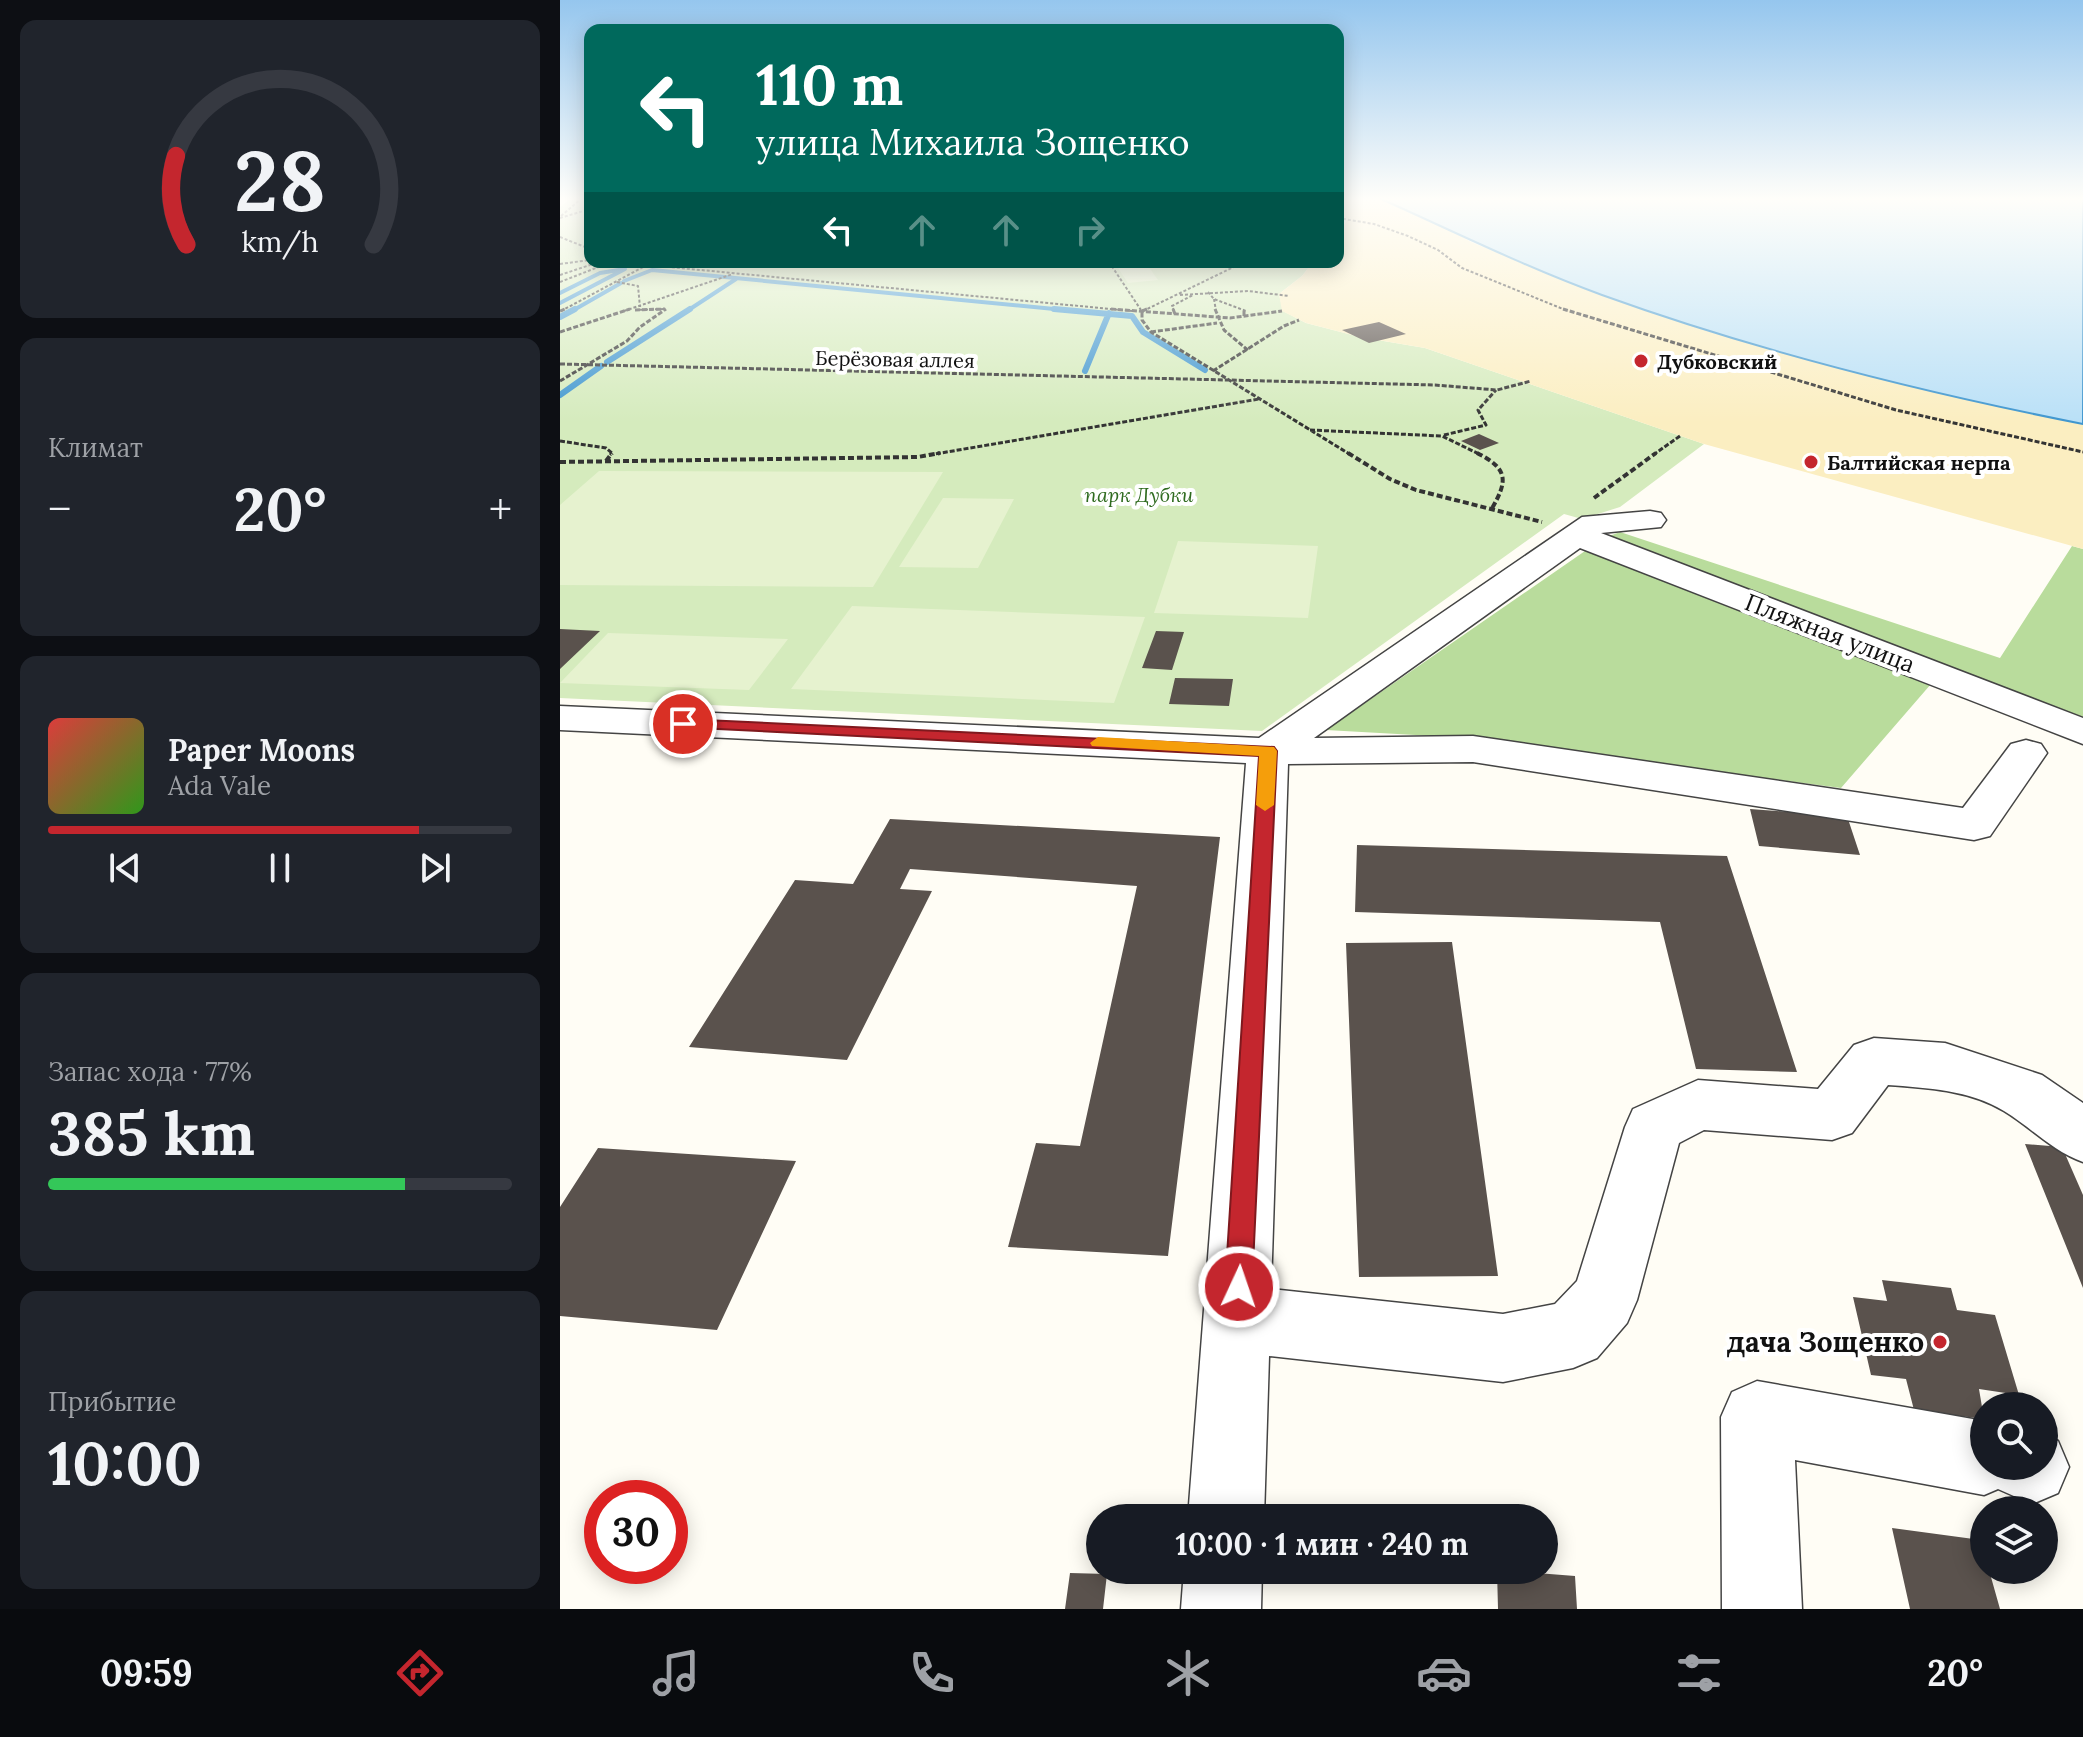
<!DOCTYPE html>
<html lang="ru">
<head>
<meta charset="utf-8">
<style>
	body { margin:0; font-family:Lora,serif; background:#20242c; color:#f1f3f6; height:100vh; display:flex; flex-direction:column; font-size:30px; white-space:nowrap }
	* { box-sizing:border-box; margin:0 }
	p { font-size:26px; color:#9ea1a6 }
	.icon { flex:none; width:44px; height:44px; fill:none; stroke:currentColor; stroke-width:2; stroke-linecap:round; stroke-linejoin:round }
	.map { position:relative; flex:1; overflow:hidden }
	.drawer { display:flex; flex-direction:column; gap:20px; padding:20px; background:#0d0f14; width:560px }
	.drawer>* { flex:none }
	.banner { position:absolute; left:24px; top:24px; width:760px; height:244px; border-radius:16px; box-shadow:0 4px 20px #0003; background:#00695c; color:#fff; overflow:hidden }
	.tools { position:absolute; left:1410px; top:1392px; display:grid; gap:16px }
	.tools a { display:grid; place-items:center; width:88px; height:88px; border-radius:50%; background:#171b24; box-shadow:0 4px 20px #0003; font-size:40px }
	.speed { position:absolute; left:24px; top:1480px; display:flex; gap:16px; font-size:40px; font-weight:700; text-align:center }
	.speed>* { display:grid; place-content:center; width:104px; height:104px; border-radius:50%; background:#171b24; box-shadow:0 4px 20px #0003; line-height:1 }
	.speed .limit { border:12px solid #d22; background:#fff; color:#111 }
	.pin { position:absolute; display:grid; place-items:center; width:68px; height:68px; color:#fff; margin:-34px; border:4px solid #fff; border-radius:50%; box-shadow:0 2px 8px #0007 }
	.me { position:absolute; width:88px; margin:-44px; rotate:3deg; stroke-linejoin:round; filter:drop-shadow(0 0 6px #0008) }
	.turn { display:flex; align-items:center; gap:28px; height:168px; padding:0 40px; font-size:36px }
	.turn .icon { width:104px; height:104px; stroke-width:2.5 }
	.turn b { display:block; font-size:56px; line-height:68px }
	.lanes { display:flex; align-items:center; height:76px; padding:0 40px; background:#0003; justify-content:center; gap:40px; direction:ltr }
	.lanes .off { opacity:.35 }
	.big { font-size:60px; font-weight:700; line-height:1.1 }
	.drawer .widget { flex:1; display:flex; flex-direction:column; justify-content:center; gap:12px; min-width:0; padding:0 28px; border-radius:16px; background:#20242c }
	.drawer .dial { align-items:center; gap:0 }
	.dial svg { height:208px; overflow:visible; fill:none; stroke:#363941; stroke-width:7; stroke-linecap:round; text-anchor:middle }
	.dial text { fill:#f1f3f6; stroke:none }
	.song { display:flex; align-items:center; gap:24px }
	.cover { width:96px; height:96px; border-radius:12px; background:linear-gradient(135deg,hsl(0 70% 55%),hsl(110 70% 35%)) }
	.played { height:8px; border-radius:4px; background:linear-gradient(90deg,#c4262e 80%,#363941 80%) }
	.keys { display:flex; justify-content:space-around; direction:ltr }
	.heat { display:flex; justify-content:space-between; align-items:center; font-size:44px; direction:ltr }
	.charge { height:12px; border-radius:6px; background:linear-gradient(90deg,#34c759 77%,#363941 0) }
	.trip { position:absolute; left:526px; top:1504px; width:472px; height:80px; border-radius:40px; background:#171b24; box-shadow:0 4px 20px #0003; font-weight:700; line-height:80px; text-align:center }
	.menu { display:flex; height:128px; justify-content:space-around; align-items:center; background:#090b0e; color:#9ea1a6 }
	.menu .icon { width:56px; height:56px }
	.menu .current { color:#c4262e }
	.menu b { font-size:36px; color:#f1f3f6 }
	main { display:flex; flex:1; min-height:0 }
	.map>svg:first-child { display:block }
	.green { fill:#d5ebbd }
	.forest { fill:#b9dc9c }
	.sand { fill:#fbeec1 }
	.pitch { fill:#e6f2cf }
	.water { fill:#b9e0f7; stroke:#3f96cf; stroke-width:2 }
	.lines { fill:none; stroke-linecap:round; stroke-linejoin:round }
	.stream-far1 { stroke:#3f96cf; stroke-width:4 }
	.stream { stroke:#3f96cf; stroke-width:6 }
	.building { fill:#5a524d }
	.minor-casing { stroke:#444; stroke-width:3 }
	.path-far2 { stroke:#333; stroke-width:2; stroke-dasharray:3 2; stroke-linecap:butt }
	.path-far1 { stroke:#333; stroke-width:3; stroke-dasharray:5 2; stroke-linecap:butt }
	.path { stroke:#333; stroke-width:4; stroke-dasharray:6 3; stroke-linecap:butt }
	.minor { fill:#fff; fill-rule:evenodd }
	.route { fill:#c4262e; stroke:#7f191e; stroke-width:2 }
	.slow { fill:#f59e0b }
	.poi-dot { fill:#c4262e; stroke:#fff; stroke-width:3 }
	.labels { text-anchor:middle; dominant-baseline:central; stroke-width:8; stroke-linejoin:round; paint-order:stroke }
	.far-street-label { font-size:20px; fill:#111; stroke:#fff }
	.far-poi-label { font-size:20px; font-weight:bold; fill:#111; stroke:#fff; text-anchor:start }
	.far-park-label { font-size:20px; font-style:italic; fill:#2f6b1f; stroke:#fff }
	.street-label { font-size:24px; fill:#111; stroke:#fff }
	.near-poi-label { font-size:28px; font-weight:bold; fill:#111; stroke:#fff; text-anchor:end }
</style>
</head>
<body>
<main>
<section class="drawer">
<div class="widget dial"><svg viewBox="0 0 100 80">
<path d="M14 69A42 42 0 1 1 86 69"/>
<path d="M14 69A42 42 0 0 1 10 35" stroke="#c4262e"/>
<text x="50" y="56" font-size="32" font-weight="700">28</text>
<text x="50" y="72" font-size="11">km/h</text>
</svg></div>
<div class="widget"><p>Климат</p>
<div class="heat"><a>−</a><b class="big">20°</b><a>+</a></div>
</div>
<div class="widget">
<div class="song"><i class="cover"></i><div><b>Paper Moons</b><p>Ada Vale</p></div></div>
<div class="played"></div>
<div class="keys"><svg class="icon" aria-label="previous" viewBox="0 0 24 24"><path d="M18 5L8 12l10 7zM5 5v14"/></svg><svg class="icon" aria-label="pause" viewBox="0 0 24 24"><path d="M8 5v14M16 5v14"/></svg><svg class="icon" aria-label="next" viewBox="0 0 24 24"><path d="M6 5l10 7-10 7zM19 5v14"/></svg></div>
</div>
<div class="widget"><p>Запас хода · 77%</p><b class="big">385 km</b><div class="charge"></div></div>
<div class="widget"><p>Прибытие</p><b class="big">10:00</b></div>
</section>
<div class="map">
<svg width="1523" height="1609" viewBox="0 0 1523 1609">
	<rect width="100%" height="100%" fill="#fffdf5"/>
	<path class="green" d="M 11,198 L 30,198 L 30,262 L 753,262 L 742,276 L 719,294 L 723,311 L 746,323 L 800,337 L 865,348 L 1144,444 L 1060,507 L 1022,519 L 1004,514 L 702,731 L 0,698 L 0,207 Z"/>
	<path class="forest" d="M 1060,532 L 1440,658 L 1512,546 L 1523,549 L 1523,723 L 1044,538 Z
		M 1025,551 L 1371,684 L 1281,788 L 891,737 L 766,730 Z"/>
	<path class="sand" d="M 778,198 L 819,198 L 877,223 L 911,242 L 1039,294 L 1150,332 L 1307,375 L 1523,424 L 1523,549 L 1144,444 L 865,348 L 800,337 L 746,323 L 722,311 L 719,294 L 742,276 L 753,262 L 778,262 L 778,232 L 787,221 L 778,206 Z"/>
	<path class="pitch" d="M 585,262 L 598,280 L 568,283 L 556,265 Z
		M 39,471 L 383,472 L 313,587 L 0,585 L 0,505 Z
		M 383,498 L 454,499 L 418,568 L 339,567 Z
		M 618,541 L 758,546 L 748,618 L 594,613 Z
		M 292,606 L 585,617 L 554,703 L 231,689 Z
		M 48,633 L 228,639 L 189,690 L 0,683 Z"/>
	<path class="water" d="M 819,198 L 1523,198 L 1523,424 C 1361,392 1197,351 1042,295 C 965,267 893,231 819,198 Z"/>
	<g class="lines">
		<path class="stream-far1" d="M 64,281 L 92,270 L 515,311
			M 0,293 L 40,273 L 65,269 L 0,303
			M 12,311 L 61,283
			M 127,311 L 176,279"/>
		<path class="stream" d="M 494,309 L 572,316 L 583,332 L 645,370
			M 0,317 L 15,309
			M 47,362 L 130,309
			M 525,371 L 549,313
			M 0,395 L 41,366"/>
	</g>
	<path class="building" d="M 819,322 L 846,334 L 809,343 L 782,330 Z
		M 919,434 L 939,443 L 920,450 L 901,441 Z
		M 0,629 L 40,631 L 0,669 Z
		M 596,631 L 624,632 L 612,670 L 582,668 Z
		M 615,678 L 673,679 L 669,706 L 609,704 Z
		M 1190,809 L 1287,816 L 1300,855 L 1199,846 Z
		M 330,819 L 660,837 L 608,1256 L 448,1247 L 476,1143 L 520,1146 L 577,886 L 350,869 L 340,889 L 372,891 L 287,1060 L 129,1047 L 235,880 L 293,884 Z
		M 797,845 L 1167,856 L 1237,1072 L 1136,1069 L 1100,922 L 795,912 Z
		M 892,942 L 938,1276 L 799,1277 L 786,943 Z
		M 1465,1144 L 1502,1147 L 1523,1195 L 1523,1288 Z
		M 38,1148 L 236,1161 L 157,1330 L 0,1316 L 0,1207 Z
		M 1322,1280 L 1391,1288 L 1397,1310 L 1435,1315 L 1459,1395 L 1419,1389 L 1424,1419 L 1354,1410 L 1346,1379 L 1311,1375 L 1293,1297 L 1327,1301 Z
		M 1332,1528 L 1421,1540 L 1424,1570 L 1429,1570 L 1440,1609 L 1350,1609 Z
		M 937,1570 L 1015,1576 L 1017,1609 L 938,1609 Z
		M 510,1573 L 547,1574 L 543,1609 L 505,1609 Z"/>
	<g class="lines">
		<defs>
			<path id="minor" d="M 1090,511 L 1101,513 L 1106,520 L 1101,527 L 1041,533 L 1523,718 L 1523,744 L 1020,548 L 754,738 L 913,736 L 1403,808 L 1451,744 L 1466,740 L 1481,744 L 1487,753 L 1430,836 L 1414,840 L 913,762 L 728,764 L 711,1289 L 943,1314 L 995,1304 L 1017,1281 L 1065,1127 L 1073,1109 L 1138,1080 L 1258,1089 L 1294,1045 L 1314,1038 L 1385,1043 L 1482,1075 L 1523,1103 L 1523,1162 C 1492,1151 1472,1128 1444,1111 C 1410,1090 1367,1088 1328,1085 L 1292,1133 L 1272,1140 L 1144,1130 L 1119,1143 L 1077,1300 L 1067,1323 L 1037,1358 L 1013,1368 L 943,1382 L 709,1356 L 704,1518 L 628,1518 L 686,763 L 0,730 L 0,706 L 699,738 L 1022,517 Z
				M 1197,1381 L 1424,1421 L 1424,1466 L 1484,1466 L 1484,1435 L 1498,1441 L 1509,1467 L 1498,1493 L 1472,1504 L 1438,1489 L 1424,1495 L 1235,1460 L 1242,1609 L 1162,1609 L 1161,1417 L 1172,1392 Z
				M 624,1570 L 702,1570 L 701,1609 L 621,1609 Z"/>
		</defs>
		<use href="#minor" class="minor-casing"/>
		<path class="path-far2" d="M 1,216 L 22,198
			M 0,218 L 30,209
			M 778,218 L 814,224 L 848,236 L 878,250 L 902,268 L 1008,311
			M 0,237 L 30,249
			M 549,262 L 581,310
			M 0,264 L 30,260
			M 0,275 L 39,262
			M 0,282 L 41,266 L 88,265 L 572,311
			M 57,282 L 78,286 L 80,307
			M 648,292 L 654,299 L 686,311
			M 620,295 L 688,291 L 729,296
			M 654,299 L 656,311
			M 75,310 L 105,309
			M 1,311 L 85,266
			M 64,311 L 173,274
			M 583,311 L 684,262
			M 614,311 L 612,306 L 633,295"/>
		<path class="path-far1" d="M 551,309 L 670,318 L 722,311
			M 587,309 L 582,311 L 582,320 L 591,332 L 791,455
			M 613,309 L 615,314
			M 655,309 L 664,330 L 689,351
			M 1003,309 L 1336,410 L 1523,452
			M 75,310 L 105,309
			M 0,311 L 5,309
			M 684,316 L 684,309
			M 0,332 L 70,309
			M 591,332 L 657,323
			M 0,364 L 875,385 L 937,390 L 971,381
			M 653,371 L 724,326 L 739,320
			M 0,381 L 67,341 L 80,327 L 106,309
			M 750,430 L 882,436 L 921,455
			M 884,435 L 926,425 L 918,410 L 936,390
			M 0,441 L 46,448 L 52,453 L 50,455
			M 369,455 L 699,399
			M 1093,455 L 1120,436"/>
		<path class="path" d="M 788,453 L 830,479 L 856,490 L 982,522
			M 917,453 C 949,469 948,481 931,510
			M 46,461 L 52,453
			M 0,462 L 358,457 L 380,453
			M 1034,498 L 1096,453"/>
		<use href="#minor" class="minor"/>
	</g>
	<linearGradient id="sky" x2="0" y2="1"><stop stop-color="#95c6ee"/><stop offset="0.47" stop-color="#fffefa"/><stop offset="1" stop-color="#fffefa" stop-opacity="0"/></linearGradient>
	<rect width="1523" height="423" fill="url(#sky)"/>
	<path class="route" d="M 123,719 L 714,747 L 717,751 L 692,1287 L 688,1296 L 679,1300 L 669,1296 L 665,1287 L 699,756 L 117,727 L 115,724 L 117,720 Z"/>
	<path class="slow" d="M 538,737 L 714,747 L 717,751 L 714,805 L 705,811 L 696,805 L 699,756 L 532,746 L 530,743 Z"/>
	<g class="poi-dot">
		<circle cx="1081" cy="361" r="8"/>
		<circle cx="1251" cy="462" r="8"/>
		<circle cx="1380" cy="1342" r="8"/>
	</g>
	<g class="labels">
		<g class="far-street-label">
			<text transform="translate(335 359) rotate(1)">Берёзовая аллея</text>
		</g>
		<g class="far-poi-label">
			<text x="1097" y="361">Дубковский</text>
			<text x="1267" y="462">Балтийская нерпа</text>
		</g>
		<g class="far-park-label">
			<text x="579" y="494">парк Дубки</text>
		</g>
		<g class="street-label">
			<text transform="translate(1270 633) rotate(21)">Пляжная улица</text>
		</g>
		<g class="near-poi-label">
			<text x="1364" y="1342">дача Зощенко</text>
		</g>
	</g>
</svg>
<div class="tools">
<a><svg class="icon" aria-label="search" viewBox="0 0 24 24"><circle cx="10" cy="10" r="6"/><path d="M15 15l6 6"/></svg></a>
<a><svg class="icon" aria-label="layers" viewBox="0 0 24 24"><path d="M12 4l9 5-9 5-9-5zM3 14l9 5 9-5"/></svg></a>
</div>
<div class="speed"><div class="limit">30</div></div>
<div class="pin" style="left:123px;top:724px;background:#d93025"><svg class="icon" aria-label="arrive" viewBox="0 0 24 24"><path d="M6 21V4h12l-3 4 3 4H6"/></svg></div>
<svg class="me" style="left:679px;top:1287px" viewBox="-20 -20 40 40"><circle r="17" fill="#c4262e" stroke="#fff" stroke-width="3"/><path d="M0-11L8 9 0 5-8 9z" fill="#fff"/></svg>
<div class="trip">10:00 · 1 мин · 240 m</div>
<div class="banner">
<div class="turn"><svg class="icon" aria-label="left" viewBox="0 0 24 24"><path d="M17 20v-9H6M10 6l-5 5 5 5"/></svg><div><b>110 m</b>улица Михаила Зощенко</div></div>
<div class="lanes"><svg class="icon" aria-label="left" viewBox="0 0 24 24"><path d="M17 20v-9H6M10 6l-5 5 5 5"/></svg><svg class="icon off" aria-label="ahead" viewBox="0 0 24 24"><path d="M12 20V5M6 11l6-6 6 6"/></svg><svg class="icon off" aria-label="ahead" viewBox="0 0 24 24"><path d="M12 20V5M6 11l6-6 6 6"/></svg><svg class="icon off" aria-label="right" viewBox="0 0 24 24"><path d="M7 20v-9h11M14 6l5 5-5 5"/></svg></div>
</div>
</div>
</main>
<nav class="menu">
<b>09:59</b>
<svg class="icon current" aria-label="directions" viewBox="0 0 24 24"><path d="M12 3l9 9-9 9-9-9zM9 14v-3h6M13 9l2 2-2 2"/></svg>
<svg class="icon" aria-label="music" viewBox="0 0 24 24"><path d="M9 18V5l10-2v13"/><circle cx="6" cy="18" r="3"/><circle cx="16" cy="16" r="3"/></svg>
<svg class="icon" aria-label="phone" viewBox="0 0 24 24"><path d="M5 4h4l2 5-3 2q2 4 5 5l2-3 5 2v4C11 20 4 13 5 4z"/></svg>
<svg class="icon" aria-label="climate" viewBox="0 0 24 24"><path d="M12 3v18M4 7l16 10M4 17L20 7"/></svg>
<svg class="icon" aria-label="car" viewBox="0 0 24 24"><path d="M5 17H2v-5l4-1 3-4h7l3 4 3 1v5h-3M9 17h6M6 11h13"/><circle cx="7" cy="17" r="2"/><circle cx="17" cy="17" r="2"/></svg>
<svg class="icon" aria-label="filters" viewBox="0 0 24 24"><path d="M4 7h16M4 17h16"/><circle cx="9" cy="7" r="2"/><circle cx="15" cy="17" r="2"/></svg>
<b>20°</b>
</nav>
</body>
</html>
